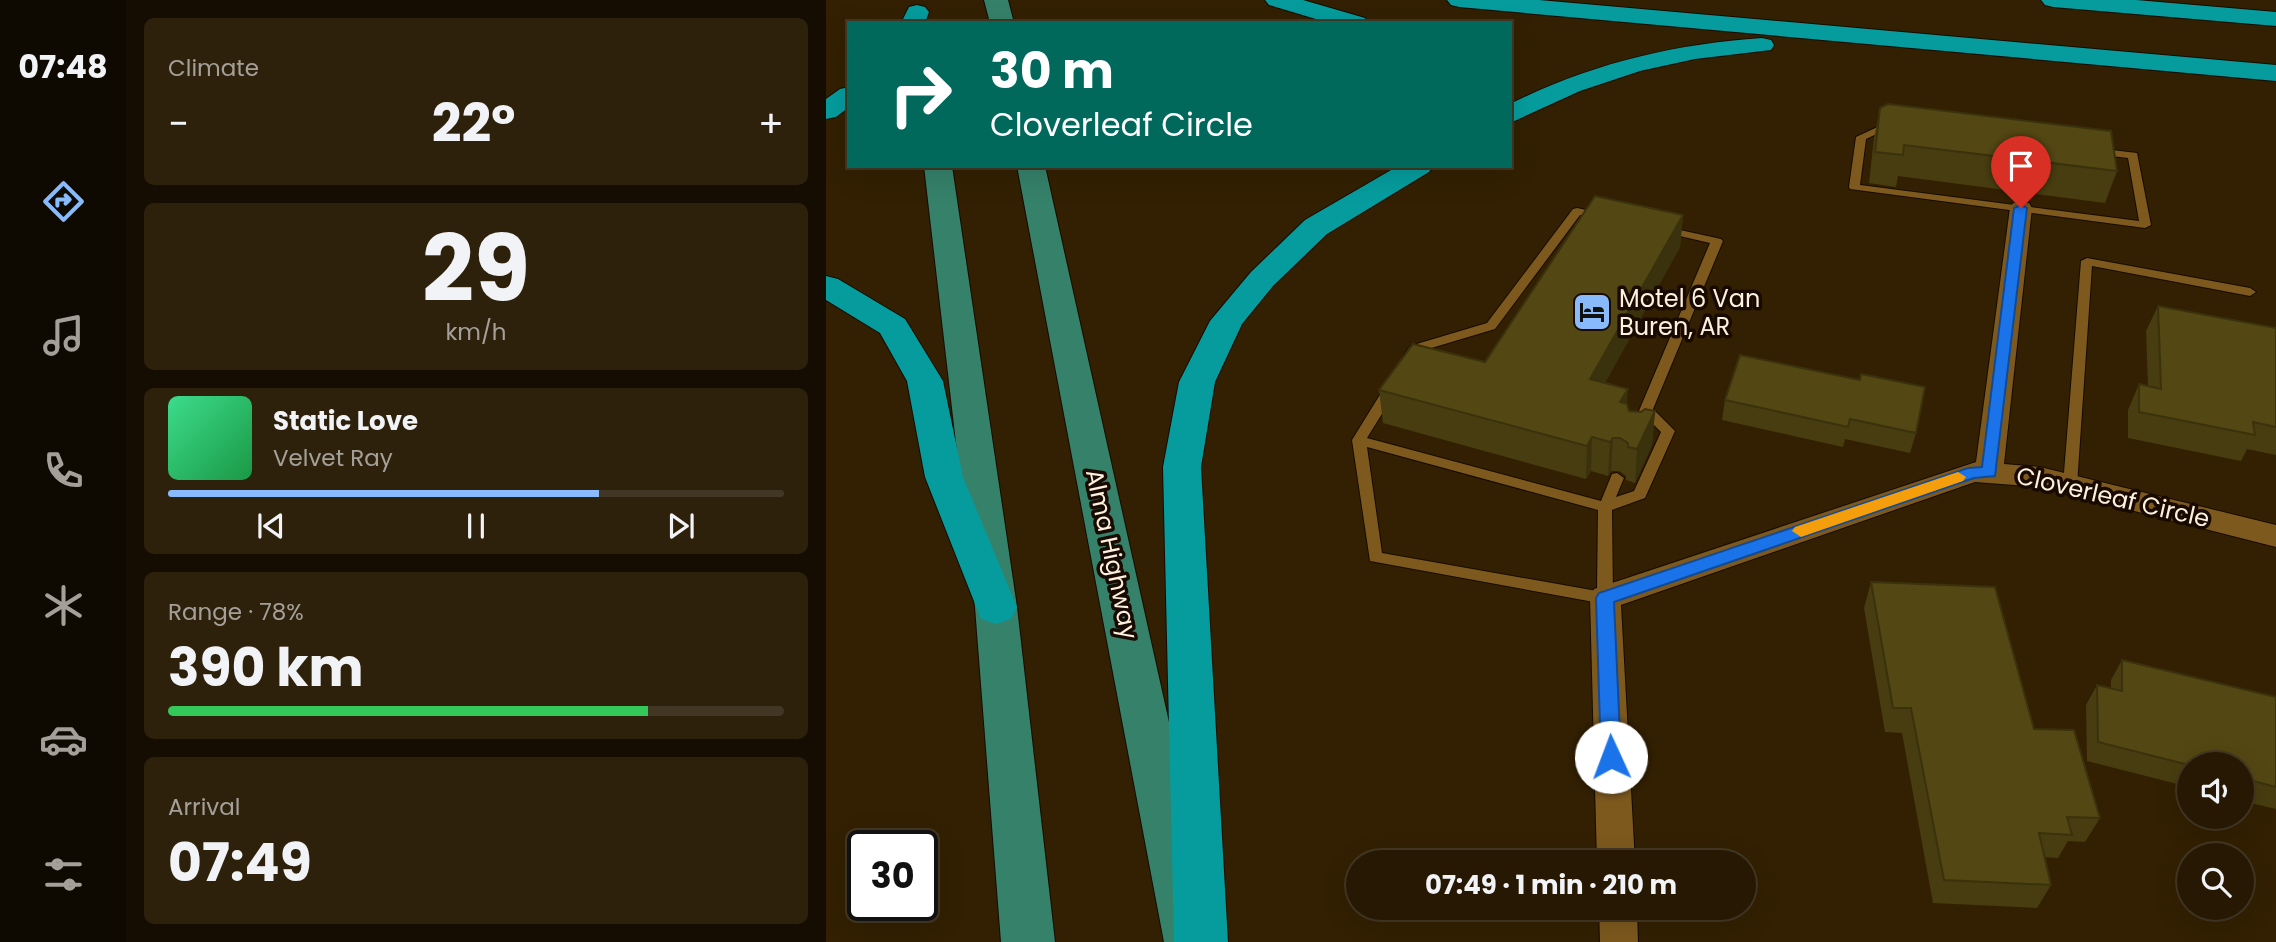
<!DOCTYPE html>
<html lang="en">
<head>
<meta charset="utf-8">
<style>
	body { margin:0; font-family:Poppins,sans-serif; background:#2e210c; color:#f1f3f6; height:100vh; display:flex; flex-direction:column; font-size:26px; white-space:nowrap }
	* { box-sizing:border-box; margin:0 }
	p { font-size:23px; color:#a4a099 }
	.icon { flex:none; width:38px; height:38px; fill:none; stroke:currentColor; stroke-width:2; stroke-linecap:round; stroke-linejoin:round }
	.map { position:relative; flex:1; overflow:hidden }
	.details { display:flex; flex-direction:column; gap:18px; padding:18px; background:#150d01; width:700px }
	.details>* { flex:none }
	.guide { position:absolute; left:21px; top:21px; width:665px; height:147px; border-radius:0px; box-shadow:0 7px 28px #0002,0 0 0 2px #423724; background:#00695c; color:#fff; overflow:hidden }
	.controls { position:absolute; left:1351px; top:752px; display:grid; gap:14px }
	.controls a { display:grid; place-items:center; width:77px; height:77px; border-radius:50%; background:#261802; box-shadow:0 7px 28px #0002,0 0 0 2px #423724; font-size:35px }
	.speed { position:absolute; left:21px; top:830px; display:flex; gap:14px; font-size:35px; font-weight:700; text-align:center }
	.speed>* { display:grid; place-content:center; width:91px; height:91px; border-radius:50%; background:#261802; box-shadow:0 7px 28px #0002,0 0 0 2px #423724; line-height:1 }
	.speed .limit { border:4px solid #111; border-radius:10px; background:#fff; color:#111 }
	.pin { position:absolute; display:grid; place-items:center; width:60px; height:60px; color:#fff; margin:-72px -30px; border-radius:50% 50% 50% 0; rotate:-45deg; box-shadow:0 0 7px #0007 }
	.pin .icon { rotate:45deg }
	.me { position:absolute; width:77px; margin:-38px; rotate:358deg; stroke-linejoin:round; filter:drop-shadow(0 0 5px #0008) }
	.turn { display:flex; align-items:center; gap:24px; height:147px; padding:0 28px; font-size:32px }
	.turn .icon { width:91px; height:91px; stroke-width:2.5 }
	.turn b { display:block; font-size:49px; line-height:60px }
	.big { font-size:52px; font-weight:700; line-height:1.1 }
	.details .tile { flex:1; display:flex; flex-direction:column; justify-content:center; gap:10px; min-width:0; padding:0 24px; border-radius:10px; background:#2e210c }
	.details .dial { align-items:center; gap:0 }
	.dial b { font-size:91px; line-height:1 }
	.song { display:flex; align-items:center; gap:21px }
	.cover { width:84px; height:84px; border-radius:10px; background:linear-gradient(135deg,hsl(150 70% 55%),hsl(140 70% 35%)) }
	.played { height:7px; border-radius:4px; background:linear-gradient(90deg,#89bafc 70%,#423724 70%) }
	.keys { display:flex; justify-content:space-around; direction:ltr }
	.heat { display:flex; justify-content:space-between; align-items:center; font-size:38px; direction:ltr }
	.charge { height:10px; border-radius:5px; background:linear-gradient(90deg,#34c759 78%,#423724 0) }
	.trip { position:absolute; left:520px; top:850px; width:410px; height:70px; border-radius:35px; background:#261802; box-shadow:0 7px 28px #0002,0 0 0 2px #423724; font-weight:700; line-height:70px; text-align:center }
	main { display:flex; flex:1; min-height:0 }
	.menu { display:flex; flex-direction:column; width:126px; justify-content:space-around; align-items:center; background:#0f0a01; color:#a4a099 }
	.menu .icon { width:49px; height:49px }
	.menu .selected { color:#89bafc }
	.menu b { font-size:32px; color:#f1f3f6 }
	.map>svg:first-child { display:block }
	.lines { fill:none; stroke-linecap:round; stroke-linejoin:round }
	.lane-casing { stroke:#160b00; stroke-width:2 }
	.street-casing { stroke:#160b00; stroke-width:2 }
	.primary-casing { stroke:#160b00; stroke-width:2 }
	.highway-casing { stroke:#160b00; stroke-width:2 }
	.lane { fill:#7d591e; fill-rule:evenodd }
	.street { fill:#7d591e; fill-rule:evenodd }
	.primary { fill:#36816a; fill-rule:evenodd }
	.highway { fill:#069c9d; fill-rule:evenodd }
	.wall { fill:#473d10 }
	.shaded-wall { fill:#3a320d }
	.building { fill:#534713; stroke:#3a320d; stroke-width:2 }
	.route { fill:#1a73e8; stroke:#114b97; stroke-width:2 }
	.slow { fill:#f59e0b }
	.labels { text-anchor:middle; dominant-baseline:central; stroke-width:7; stroke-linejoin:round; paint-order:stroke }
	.poi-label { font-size:24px; fill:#fcf0de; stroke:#180a00; text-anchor:start }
	.street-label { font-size:24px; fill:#fcf0de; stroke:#180a00 }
</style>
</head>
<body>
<main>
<nav class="menu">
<b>07:48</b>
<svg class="icon selected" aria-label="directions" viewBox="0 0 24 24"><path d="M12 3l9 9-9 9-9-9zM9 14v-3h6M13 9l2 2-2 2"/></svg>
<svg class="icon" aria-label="music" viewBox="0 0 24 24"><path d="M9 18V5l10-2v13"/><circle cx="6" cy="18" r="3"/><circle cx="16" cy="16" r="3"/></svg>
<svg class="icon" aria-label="phone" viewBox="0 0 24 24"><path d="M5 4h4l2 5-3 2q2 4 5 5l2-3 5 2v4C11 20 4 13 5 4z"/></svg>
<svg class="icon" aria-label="climate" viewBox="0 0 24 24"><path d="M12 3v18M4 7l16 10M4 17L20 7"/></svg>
<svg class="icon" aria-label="car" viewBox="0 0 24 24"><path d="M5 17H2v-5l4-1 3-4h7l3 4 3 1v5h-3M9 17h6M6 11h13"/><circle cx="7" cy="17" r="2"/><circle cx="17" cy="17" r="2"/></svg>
<svg class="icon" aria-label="filters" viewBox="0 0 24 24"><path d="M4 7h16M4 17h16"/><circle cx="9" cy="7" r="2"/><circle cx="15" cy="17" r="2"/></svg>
</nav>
<section class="details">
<div class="tile"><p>Climate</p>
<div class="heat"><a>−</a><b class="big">22°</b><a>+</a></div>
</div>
<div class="tile dial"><b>29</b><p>km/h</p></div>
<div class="tile">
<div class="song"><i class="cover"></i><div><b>Static Love</b><p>Velvet Ray</p></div></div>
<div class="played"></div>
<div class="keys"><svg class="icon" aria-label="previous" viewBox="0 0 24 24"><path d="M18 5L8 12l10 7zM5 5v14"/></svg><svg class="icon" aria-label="pause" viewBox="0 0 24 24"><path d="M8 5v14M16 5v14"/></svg><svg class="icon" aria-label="next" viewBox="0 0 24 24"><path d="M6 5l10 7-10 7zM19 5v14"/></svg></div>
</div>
<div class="tile"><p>Range · 78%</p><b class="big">390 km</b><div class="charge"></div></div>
<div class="tile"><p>Arrival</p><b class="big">07:49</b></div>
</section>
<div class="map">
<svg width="1450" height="942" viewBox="0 0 1450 942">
	<rect width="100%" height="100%" fill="#332002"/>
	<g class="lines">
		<defs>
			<path id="lane" d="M 1060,123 L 1311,153 L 1325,225 L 1319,228 L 1024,189 L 1023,187 L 1030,137 ZM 1061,129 L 1302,158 L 1313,221 L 1034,185 L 1040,139 Z
				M 751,208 L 779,214 L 781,216 L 775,219 L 754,215 L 669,329 L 592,352 L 588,358 L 580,358 L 578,355 L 584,346 L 661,323 L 747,209 Z
				M 836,226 L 895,239 L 897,241 L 827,409 L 849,431 L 819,498 L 786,510 L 787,598 L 784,602 L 779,604 L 544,561 L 526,440 L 560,385 L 565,384 L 572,388 L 541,438 L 775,501 L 786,474 L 791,473 L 798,478 L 790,497 L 808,491 L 835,432 L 823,420 L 819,428 L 809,428 L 807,425 L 884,243 L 832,231 L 830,229 ZM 541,447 L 772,510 L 771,591 L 556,553 Z
				M 1261,258 L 1424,288 L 1430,292 L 1424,296 L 1266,266 L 1251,485 L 1244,490 L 1237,485 L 1255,261 Z"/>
			<path id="street" d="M 1195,201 L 1203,203 L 1206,208 L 1178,464 L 1214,467 L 1450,525 L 1450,547 L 1214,487 L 1149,482 L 795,605 L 809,863 L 771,863 L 764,598 L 768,589 L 1150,462 L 1184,208 L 1187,203 Z
				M 773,908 L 811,908 L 812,942 L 774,942 Z"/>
			<path id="primary" d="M 158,0 L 182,0 L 188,23 L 164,23 Z
				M 98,166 L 126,166 L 191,607 L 229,942 L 175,942 L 149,607 Z
				M 191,166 L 219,166 L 392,942 L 338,942 Z"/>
			<path id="highway" d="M 439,0 L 477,0 L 539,18 L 542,23 L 503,23 L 443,5 Z
				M 621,0 L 713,0 L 1450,65 L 1450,81 L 633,7 L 625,5 Z
				M 1215,0 L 1310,0 L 1450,12 L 1450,26 L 1227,7 L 1219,5 Z
				M 91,5 L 99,7 L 103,12 L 99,23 L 75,23 L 83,7 Z
				M 936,38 L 945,40 L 948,45 L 945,50 L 869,59 L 814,71 L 754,91 L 684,123 L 684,104 C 764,64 847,44 936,38 Z
				M 23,87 L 23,107 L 10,117 L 0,119 L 0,99 L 14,89 Z
				M 572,166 L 607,166 L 603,172 L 501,234 L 447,286 L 416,324 L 389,382 L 375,467 L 402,942 L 348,942 L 337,467 L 353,382 L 384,321 L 425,272 L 479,220 Z
				M 0,276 L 12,279 L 79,319 L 117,381 L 137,477 L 191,607 L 185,619 L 170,624 L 155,619 L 99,477 L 81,381 L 54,333 L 0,300 Z"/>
		</defs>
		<use href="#lane" class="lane-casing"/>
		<use href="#street" class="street-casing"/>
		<use href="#primary" class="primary-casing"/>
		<use href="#highway" class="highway-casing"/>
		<use href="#lane" class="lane"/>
		<use href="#street" class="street"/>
		<use href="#primary" class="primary"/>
		<use href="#highway" class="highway"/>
	</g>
	<path class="wall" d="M 1054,108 L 1291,171 L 1279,203 L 1072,176 L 1070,187 L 1043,183 L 1048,138 Z
		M 857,215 L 854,247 L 779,383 L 801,404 L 803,411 L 815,412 L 829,411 L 826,445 L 809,483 L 800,480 L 800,476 L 793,471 L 785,471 L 782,476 L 765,471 L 760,479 L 557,423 L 553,390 L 659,362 Z
		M 1332,306 L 1450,328 L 1450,455 L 1421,449 L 1415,461 L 1302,438 L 1302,410 L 1313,384 L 1322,386 L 1320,331 Z
		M 914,355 L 1090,433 L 1084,453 L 1019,439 L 1017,447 L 896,420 L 899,400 Z
		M 1045,582 L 1208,729 L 1274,818 L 1259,842 L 1242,841 L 1232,858 L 1218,857 L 1225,885 L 1211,908 L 1107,903 L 1076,733 L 1059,732 L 1038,608 Z
		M 1296,660 L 1450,697 L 1450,809 L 1416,801 L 1416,765 L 1363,765 L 1363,787 L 1261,761 L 1260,705 L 1271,685 L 1285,689 L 1285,680 Z"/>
	<path class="shaded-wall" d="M 857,215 L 854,247 L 763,412 L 764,379 Z
		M 802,389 L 800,422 L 794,402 Z
		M 829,411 L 826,445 L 809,483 L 811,449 Z
		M 766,437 L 765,471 L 760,479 L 761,446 Z
		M 787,438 L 785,471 L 782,476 L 784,442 Z"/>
	<path class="building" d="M 1062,104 L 1285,131 L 1291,171 L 1078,145 L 1077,155 L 1049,152 L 1054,108 Z
		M 769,196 L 857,215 L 764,379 L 802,389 L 794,402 L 801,404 L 803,411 L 815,412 L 819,409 L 829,411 L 811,449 L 802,447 L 802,443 L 794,438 L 787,438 L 784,442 L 766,437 L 761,446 L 553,390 L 587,344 L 659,362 Z
		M 1332,306 L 1450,328 L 1450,427 L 1427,422 L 1429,435 L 1313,412 L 1313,384 L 1335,389 Z
		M 914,355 L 1034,380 L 1035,374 L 1099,387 L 1090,433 L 1024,419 L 1022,427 L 899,400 Z
		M 1045,582 L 1169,587 L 1208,729 L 1248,730 L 1274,818 L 1241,817 L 1246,835 L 1213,833 L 1225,885 L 1118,880 L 1085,708 L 1067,708 Z
		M 1296,660 L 1450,697 L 1450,787 L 1416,778 L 1416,765 L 1363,765 L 1272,742 L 1271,685 L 1296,691 Z"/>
	<path class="route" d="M 1195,205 L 1201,208 L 1169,476 L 1148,478 L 788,602 L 795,757 L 792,763 L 785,765 L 778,763 L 775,757 L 770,598 L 773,593 L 1142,468 L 1156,467 L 1188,208 Z"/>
	<path class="slow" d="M 1132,472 L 1140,477 L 1137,481 L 975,537 L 966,531 L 969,527 Z"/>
	<defs>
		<symbol id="hotel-square" viewBox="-11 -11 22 22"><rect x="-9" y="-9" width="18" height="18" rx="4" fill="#89bafc" stroke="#180a00"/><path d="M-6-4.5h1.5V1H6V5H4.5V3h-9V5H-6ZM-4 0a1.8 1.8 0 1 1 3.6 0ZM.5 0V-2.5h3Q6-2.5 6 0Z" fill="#111"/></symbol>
	</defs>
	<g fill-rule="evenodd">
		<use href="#hotel-square" x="744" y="290" width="44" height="44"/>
	</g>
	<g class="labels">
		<g class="poi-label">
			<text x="793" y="298">Motel 6 Van<tspan x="793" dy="28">Buren, AR</tspan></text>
		</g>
		<g class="street-label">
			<text transform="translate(1287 497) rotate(13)">Cloverleaf Circle</text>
			<text transform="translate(286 554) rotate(78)">Alma Highway</text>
		</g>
	</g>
</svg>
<div class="controls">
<a><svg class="icon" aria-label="sound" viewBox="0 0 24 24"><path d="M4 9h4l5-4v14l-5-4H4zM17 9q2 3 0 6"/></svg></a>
<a><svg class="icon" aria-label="search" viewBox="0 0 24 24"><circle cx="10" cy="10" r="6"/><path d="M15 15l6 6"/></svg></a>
</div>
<div class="speed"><div class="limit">30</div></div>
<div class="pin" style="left:1195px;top:208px;background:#d93025"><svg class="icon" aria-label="arrive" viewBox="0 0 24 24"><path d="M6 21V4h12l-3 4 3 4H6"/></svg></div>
<svg class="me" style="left:785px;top:757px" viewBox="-20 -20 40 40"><circle r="19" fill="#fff"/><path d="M0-13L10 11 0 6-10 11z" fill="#1a73e8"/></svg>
<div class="trip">07:49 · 1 min · 210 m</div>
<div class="guide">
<div class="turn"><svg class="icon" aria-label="right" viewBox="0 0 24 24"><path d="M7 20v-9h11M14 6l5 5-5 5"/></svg><div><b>30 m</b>Cloverleaf Circle</div></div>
</div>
</div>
</main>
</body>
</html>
